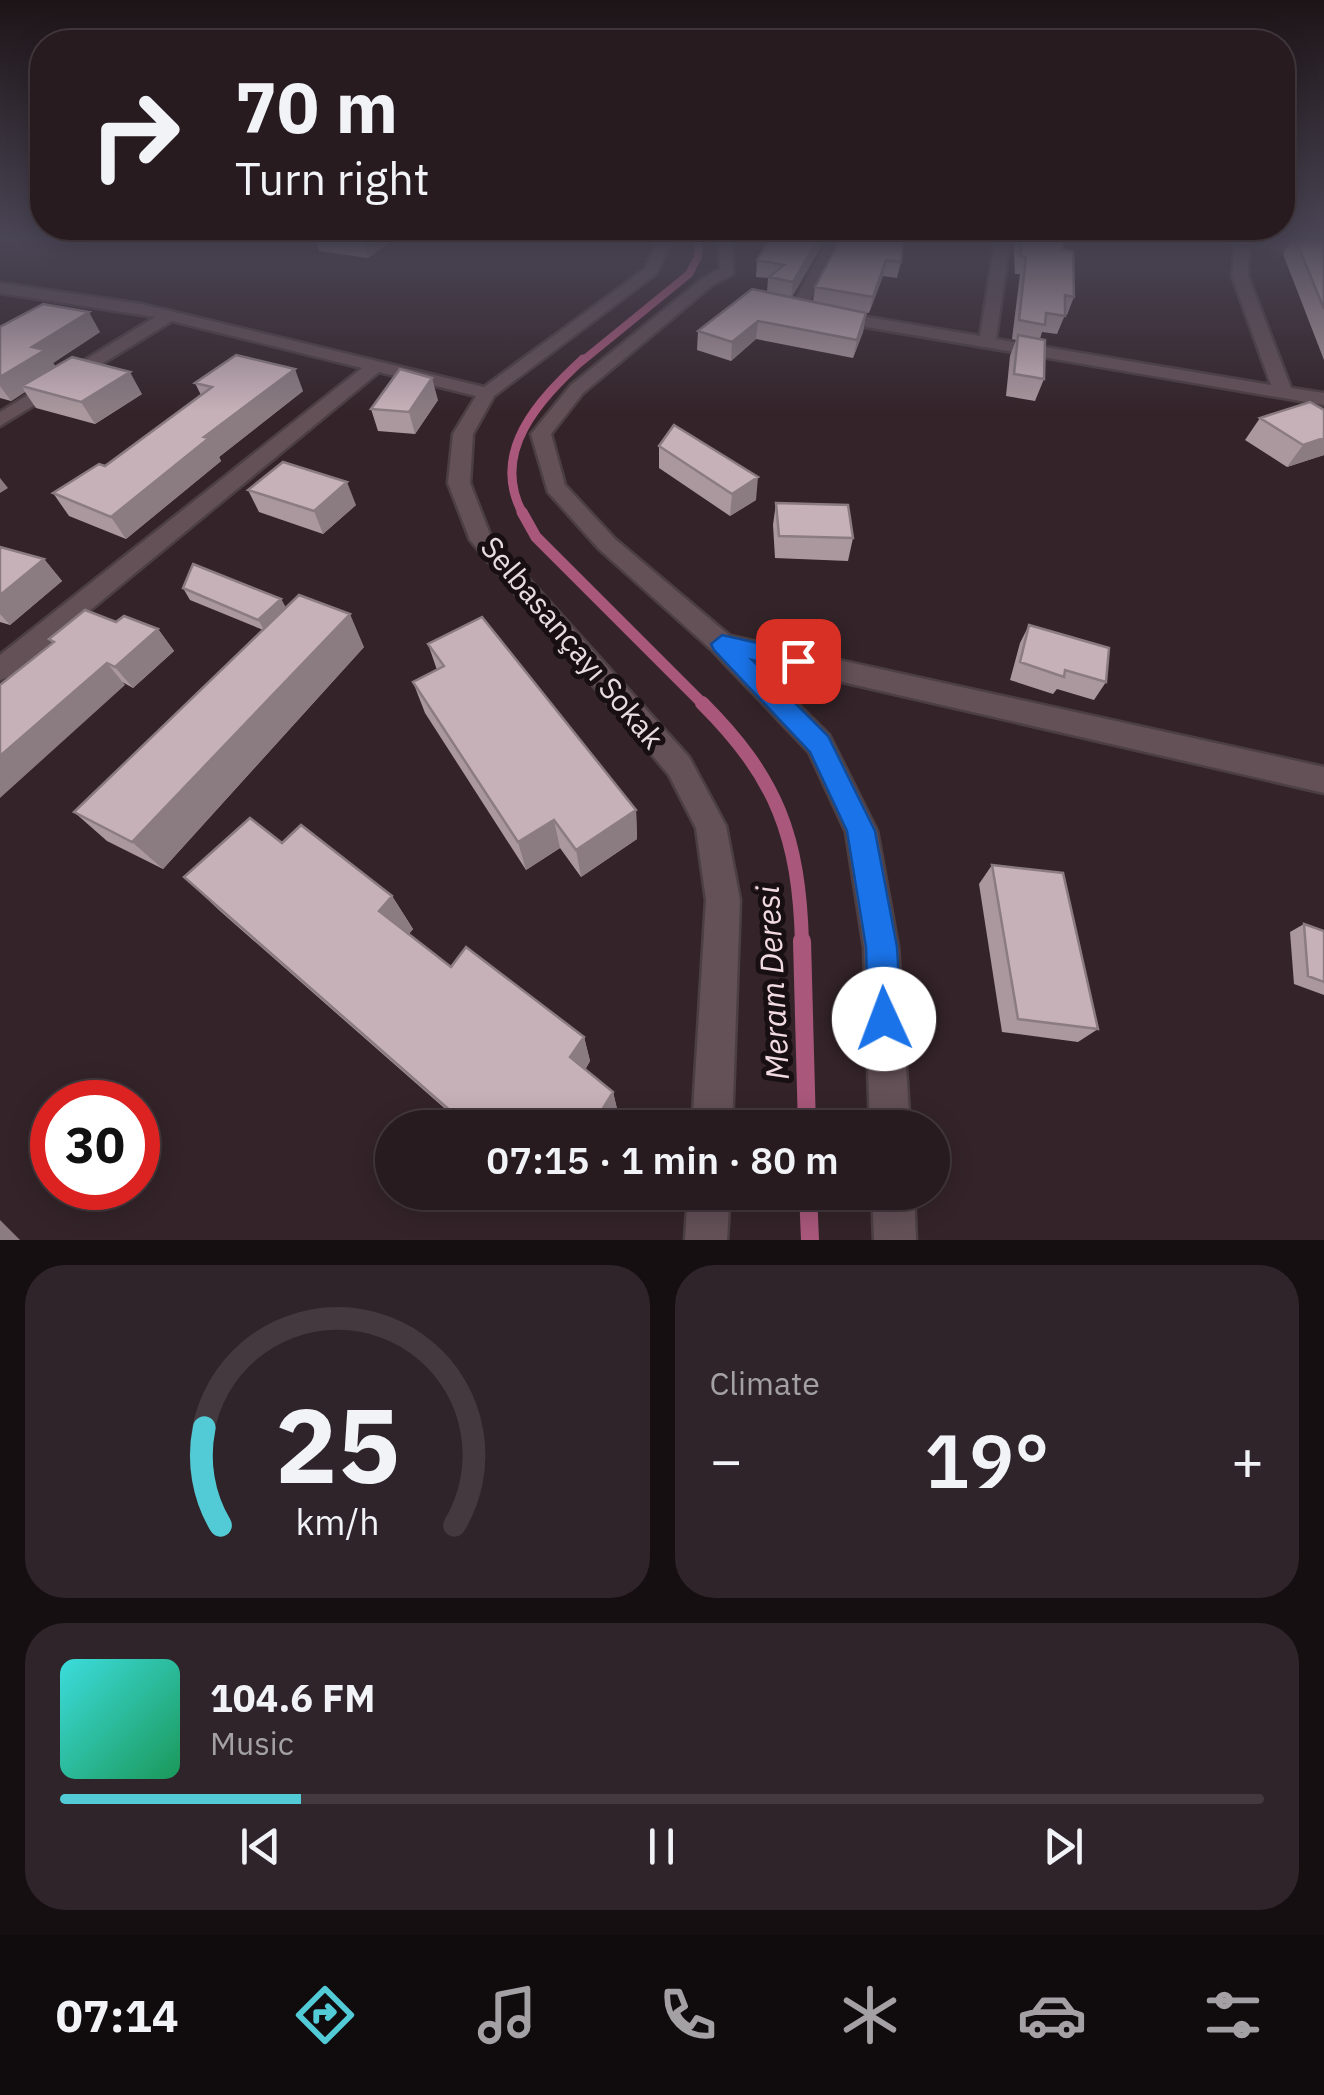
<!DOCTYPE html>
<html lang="en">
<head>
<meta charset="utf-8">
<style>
	body { margin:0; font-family:"IBM Plex Sans",sans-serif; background:#2f2429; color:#f1f3f6; height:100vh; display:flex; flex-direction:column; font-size:38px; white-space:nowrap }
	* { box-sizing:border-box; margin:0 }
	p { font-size:32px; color:#a4a1a5 }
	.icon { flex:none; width:55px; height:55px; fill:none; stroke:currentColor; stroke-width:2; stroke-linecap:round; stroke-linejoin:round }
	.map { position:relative; height:1240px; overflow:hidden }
	.side { display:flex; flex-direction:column; gap:25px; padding:25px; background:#150f12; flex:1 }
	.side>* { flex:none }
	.top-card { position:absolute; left:30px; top:30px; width:1265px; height:210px; border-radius:40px; box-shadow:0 5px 25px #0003,0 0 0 2px #43393e; background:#271b20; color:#f1f3f6; overflow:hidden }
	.speed { position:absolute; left:30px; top:1080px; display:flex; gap:20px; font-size:50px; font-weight:700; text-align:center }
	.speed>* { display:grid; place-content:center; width:130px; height:130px; border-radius:50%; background:#271b20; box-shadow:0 5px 25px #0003,0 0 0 2px #43393e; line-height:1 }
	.speed .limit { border:15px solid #d22; background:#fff; color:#111 }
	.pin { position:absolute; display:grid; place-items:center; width:85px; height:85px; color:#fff; margin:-42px; border-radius:20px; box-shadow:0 5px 15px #0006 }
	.me { position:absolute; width:110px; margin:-55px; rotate:358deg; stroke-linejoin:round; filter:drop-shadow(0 0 8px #0008) }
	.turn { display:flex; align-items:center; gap:35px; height:210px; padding:0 40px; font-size:45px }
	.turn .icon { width:130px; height:130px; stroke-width:2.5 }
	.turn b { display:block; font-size:70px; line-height:85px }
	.big { font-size:75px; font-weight:600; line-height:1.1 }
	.side .card { flex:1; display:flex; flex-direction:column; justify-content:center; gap:15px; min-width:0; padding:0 35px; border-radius:40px; background:#2f2429 }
	.side .dial { align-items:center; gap:0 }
	.dial svg { height:260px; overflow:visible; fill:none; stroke:#43393e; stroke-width:7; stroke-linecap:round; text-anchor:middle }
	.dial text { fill:#f1f3f6; stroke:none }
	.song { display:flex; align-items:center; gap:30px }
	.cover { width:120px; height:120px; border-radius:15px; background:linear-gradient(135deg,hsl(180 70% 55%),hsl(150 70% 35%)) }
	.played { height:10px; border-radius:5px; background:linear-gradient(90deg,#52cbd7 20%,#43393e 20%) }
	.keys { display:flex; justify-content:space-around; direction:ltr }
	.heat { display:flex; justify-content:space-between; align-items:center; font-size:55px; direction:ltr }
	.side .tiles { flex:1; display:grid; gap:25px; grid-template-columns:1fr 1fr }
	.card:last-child { grid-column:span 2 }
	.trip { position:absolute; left:375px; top:1110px; width:575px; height:100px; border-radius:50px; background:#271b20; box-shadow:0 5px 25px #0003,0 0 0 2px #43393e; font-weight:600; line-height:100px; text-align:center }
	.menu { display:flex; height:160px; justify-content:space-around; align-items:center; background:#100b0d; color:#a4a1a5 }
	.menu .icon { width:70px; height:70px }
	.menu .active { color:#52cbd7 }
	.menu b { font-size:45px; color:#f1f3f6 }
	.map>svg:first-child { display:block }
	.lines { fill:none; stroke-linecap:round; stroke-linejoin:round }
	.stream-far4 { stroke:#a9587b; stroke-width:8 }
	.stream-far3 { stroke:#a9587b; stroke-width:9 }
	.stream-far2 { stroke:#a9587b; stroke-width:11 }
	.stream-far1 { stroke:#a9587b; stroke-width:14 }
	.stream { stroke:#a9587b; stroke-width:18 }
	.minor-casing { stroke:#4c3f43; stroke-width:5 }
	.minor { fill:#645158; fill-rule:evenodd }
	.wall { fill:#ab989f }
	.shaded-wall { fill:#8b7c82 }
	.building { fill:#c7b1b9; stroke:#8b7c82; stroke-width:2.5 }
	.route { fill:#1a73e8; stroke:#114b97; stroke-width:2.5 }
	.labels { text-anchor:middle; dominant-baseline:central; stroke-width:10; stroke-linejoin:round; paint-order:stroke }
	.street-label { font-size:30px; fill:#e7dce0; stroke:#170f12 }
	.water-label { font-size:32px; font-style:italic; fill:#f2dae2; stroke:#170f12 }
</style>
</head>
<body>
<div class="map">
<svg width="1324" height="1240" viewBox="0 0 1324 1240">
	<rect width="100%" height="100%" fill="#34242a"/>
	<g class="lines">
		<path class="stream-far4" d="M 581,362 L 689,274 L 698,257 L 699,238"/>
		<path class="stream-far3" d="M 523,514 C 489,452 539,400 583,359"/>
		<path class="stream-far2" d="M 522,512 L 536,537 L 704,705"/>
		<path class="stream-far1" d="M 702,703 C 777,778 799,836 802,943"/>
		<path class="stream" d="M 802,941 L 807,1128
			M 808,1192 L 810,1240"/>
		<defs>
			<path id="minor" d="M 659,238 L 673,238 L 656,274 L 494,396 L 473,434 L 470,483 L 491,537 L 689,757 L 726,826 L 740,900 L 732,1128 L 692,1128 L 706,900 L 696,828 L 669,775 L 470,540 L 448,483 L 453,434 L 476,396 L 379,372 L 9,677 L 0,680 L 0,655 L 362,368 L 172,321 L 0,426 L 0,412 L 155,317 L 0,293 L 0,283 L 141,304 L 484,387 L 645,269 Z
				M 718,238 L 732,238 L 733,274 L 711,286 L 583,393 L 551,434 L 565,485 L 615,539 L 730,636 L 1324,767 L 1324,793 L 755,662 L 829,735 L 877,831 L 898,947 L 910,1128 L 870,1128 L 864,947 L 846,832 L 809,752 L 713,651 L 599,549 L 548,492 L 531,434 L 571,385 L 701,280 L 720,269 Z
				M 828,238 L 842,238 L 806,309 L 792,312 L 790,309 Z
				M 996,238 L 1010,238 L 996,339 L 1271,385 L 1232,276 L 1235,244 L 1212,238 L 1254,238 L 1324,247 L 1324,255 L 1249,246 L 1248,276 L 1291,388 L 1324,393 L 1324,405 L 831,321 L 823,316 L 831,311 L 980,336 Z
				M 688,1192 L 730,1192 L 727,1240 L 685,1240 Z
				M 872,1192 L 914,1192 L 916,1240 L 874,1240 Z"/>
		</defs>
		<use href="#minor" class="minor-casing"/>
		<use href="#minor" class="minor"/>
	</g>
	<path class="wall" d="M 315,238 L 395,238 L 368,258 L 319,251 Z
		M 826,238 L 792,297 L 813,302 L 815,287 L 841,238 L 901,262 L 897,278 L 883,276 L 869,313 L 858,311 L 866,313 L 863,332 L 853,358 L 756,339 L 731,361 L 697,350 L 698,331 L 767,292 L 768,278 L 756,277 L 757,260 Z
		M 934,238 L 963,238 L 961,243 Z
		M 1013,238 L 1065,238 L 1062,249 L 1074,297 L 1067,315 L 1065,315 L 1057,334 L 1042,332 L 1040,339 L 1044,379 L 1035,401 L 1006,396 L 1010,356 L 1016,340 L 1012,339 L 1020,274 L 1015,274 Z
		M 1282,238 L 1324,238 L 1324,360 L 1283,254 L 1291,240 Z
		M 0,327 L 100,332 L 53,363 L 56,367 L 142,394 L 95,424 L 36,408 L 25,392 L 11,401 L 0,398 Z
		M 195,383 L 303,391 L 219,457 L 221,461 L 126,539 L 69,516 L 53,493 L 105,466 L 201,395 Z
		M 438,400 L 415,434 L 378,431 L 371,409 Z
		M 1260,418 L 1324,455 L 1287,467 L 1245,440 Z
		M 659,446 L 756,500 L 730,516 L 659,468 Z
		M 248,490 L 356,505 L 323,534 L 259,512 Z
		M 776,503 L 853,538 L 848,561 L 775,558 L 773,525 Z
		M 0,547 L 44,559 L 62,581 L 10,625 L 0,622 Z
		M 183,588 L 281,599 L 286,608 L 364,647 L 163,869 L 107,841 L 74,812 L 263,630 L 190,600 Z
		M 116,622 L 158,629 L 174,651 L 133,688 L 52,643 L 49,639 Z
		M 1029,625 L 1106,682 L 1094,700 L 1057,689 L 1053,694 L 1010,680 L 1020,643 Z
		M 428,644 L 636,810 L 637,839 L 581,877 L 560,848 L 526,870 L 425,713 L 413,682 L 437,670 Z
		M 282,843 L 392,896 L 413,929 L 409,934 L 451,967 L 584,1037 L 590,1061 L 585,1070 L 613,1092 L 618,1113 L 609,1128 L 467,1128 L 220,911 L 184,877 Z
		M 992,865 L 1098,1029 L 1078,1042 L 1002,1032 L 979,884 Z
		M 1304,924 L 1324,931 L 1324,995 L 1294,984 L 1290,932 Z"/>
	<path class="shaded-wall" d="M 370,238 L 395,238 L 368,258 L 364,242 Z
		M 819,238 L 826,238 L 791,299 L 793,282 Z
		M 886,260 L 883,276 L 869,313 L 873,297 Z
		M 89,312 L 100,332 L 53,363 L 59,372 L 22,386 L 25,392 L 11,401 L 0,386 L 0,377 L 32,347 Z
		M 866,313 L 863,332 L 853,358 L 857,340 Z
		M 758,321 L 756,339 L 731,361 L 732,342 Z
		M 295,369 L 303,391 L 219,457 L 221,461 L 126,539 L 111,517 L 204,437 Z
		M 130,372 L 142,394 L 95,424 L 81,402 Z
		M 432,378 L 438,400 L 415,434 L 409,412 Z
		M 1324,438 L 1324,455 L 1287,467 L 1303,445 Z
		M 758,477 L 756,500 L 730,516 L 732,494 Z
		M 0,478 L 8,488 L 0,493 Z
		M 347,482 L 356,505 L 323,534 L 314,511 Z
		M 44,559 L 62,581 L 10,625 L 0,614 L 0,595 Z
		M 281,599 L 287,610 L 265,631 L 258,620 Z
		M 350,614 L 364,647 L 163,869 L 132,842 Z
		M 158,629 L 174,651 L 133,688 L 115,667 Z
		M 107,663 L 125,685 L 0,798 L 0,756 Z
		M 636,810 L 637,839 L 581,877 L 576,850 Z
		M 554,820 L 560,848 L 526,870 L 518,842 Z
		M 392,896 L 413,929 L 401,943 L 379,911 Z
		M 584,1037 L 590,1061 L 578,1081 L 570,1057 Z
		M 613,1092 L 618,1113 L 609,1128 L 591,1128 Z
		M 0,1220 L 20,1240 L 0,1240 Z"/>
	<path class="building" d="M 334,238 L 370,238 L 364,242 Z
		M 771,238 L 819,238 L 793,282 L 769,277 L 784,265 L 757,260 Z
		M 841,238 L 903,238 L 901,262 L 886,260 L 873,297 L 815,287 Z
		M 1020,238 L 1065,238 L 1062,249 L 1073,251 L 1074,297 L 1065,295 L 1065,316 L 1046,313 L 1045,325 L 1019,320 L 1026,257 L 1021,256 Z
		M 1295,238 L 1324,239 L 1324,309 Z
		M 752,289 L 866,313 L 857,340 L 758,321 L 732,342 L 698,331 Z
		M 43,304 L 89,312 L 32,347 L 45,350 L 0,377 L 0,327 Z
		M 1018,335 L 1045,340 L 1044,379 L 1014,374 Z
		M 236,355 L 295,369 L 204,437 L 209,438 L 111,517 L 53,493 L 99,464 L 105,466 L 212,387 L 195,383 Z
		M 72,357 L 130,372 L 81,402 L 22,386 Z
		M 400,369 L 432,378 L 409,412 L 371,409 Z
		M 1310,402 L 1324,410 L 1324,438 L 1303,445 L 1260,418 Z
		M 674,425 L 758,477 L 732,494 L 659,446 Z
		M 283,462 L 347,482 L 314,511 L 248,490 Z
		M 776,503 L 848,505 L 853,538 L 779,536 Z
		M 0,547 L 44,559 L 0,595 Z
		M 193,564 L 281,599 L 258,620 L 183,588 Z
		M 299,595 L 350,614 L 132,842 L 74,812 Z
		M 85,610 L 116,622 L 124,616 L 158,629 L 115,667 L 107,663 L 0,756 L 0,685 L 54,642 L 49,639 Z
		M 482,617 L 636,810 L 576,850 L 554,820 L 518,842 L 413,682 L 444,666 L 428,644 Z
		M 1029,625 L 1109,648 L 1106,682 L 1065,670 L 1064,677 L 1020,662 Z
		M 250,818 L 282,843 L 301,825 L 392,896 L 379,911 L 451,967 L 466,947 L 584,1037 L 570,1057 L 613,1092 L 591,1128 L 470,1128 L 184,877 Z
		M 992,865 L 1063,873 L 1098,1029 L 1018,1019 Z
		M 1304,924 L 1324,931 L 1324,982 L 1308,976 Z"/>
	<linearGradient id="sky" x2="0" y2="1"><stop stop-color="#1d1417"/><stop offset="0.58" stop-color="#4a4555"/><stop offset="1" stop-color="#4a4555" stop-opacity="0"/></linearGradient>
	<rect width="1324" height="412" fill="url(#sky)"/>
	<path class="route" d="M 722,635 L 798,652 L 810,661 L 798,670 L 752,660 L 828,736 L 875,831 L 897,947 L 901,1019 L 896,1031 L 884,1036 L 873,1031 L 868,1019 L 866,947 L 847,831 L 810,752 L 714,650 L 711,644 Z"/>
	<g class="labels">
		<g class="street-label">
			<text transform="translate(573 642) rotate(50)">Selbasançayı Sokak</text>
		</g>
		<g class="water-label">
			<text transform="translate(772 983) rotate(-93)">Meram Deresi</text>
		</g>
	</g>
</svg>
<div class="speed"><div class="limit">30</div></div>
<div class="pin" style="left:798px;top:661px;background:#d93025"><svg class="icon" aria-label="arrive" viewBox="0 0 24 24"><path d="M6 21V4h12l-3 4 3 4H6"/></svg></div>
<svg class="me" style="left:884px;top:1019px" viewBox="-20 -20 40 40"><circle r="19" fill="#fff"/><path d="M0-13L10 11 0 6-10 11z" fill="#1a73e8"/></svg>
<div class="trip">07:15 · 1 min · 80 m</div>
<div class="top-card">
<div class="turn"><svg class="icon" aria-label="right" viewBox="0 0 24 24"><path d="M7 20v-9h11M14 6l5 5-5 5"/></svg><div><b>70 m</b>Turn right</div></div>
</div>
</div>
<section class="side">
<div class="tiles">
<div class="card dial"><svg viewBox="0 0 100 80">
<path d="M14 69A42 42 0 1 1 86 69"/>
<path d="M14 69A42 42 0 0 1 9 39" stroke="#52cbd7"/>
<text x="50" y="56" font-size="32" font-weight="700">25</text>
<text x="50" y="72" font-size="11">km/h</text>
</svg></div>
<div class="card"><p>Climate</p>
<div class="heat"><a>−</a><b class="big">19°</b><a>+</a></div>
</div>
<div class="card">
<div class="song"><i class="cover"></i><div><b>104.6 FM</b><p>Music</p></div></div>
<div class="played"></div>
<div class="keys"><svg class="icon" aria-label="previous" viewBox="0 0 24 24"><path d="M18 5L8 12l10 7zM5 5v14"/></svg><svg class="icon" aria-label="pause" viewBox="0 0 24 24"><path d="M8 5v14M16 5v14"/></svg><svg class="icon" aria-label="next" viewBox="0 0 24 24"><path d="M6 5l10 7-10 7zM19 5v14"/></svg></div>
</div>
</div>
</section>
<nav class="menu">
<b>07:14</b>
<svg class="icon active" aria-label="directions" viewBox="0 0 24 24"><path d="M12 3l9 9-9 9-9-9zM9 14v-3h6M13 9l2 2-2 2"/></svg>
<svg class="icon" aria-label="music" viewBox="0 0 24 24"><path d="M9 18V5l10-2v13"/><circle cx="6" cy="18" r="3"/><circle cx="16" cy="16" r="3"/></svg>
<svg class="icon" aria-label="phone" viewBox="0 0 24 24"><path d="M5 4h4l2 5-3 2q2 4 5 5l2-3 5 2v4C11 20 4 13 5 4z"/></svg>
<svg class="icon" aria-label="climate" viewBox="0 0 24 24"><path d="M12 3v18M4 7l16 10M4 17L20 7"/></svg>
<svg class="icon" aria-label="car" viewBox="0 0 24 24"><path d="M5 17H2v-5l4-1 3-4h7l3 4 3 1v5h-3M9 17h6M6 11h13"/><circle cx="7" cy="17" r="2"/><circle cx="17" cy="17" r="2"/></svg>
<svg class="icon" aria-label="filters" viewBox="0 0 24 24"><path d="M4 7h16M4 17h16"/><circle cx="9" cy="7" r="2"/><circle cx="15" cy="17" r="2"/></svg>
</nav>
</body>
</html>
